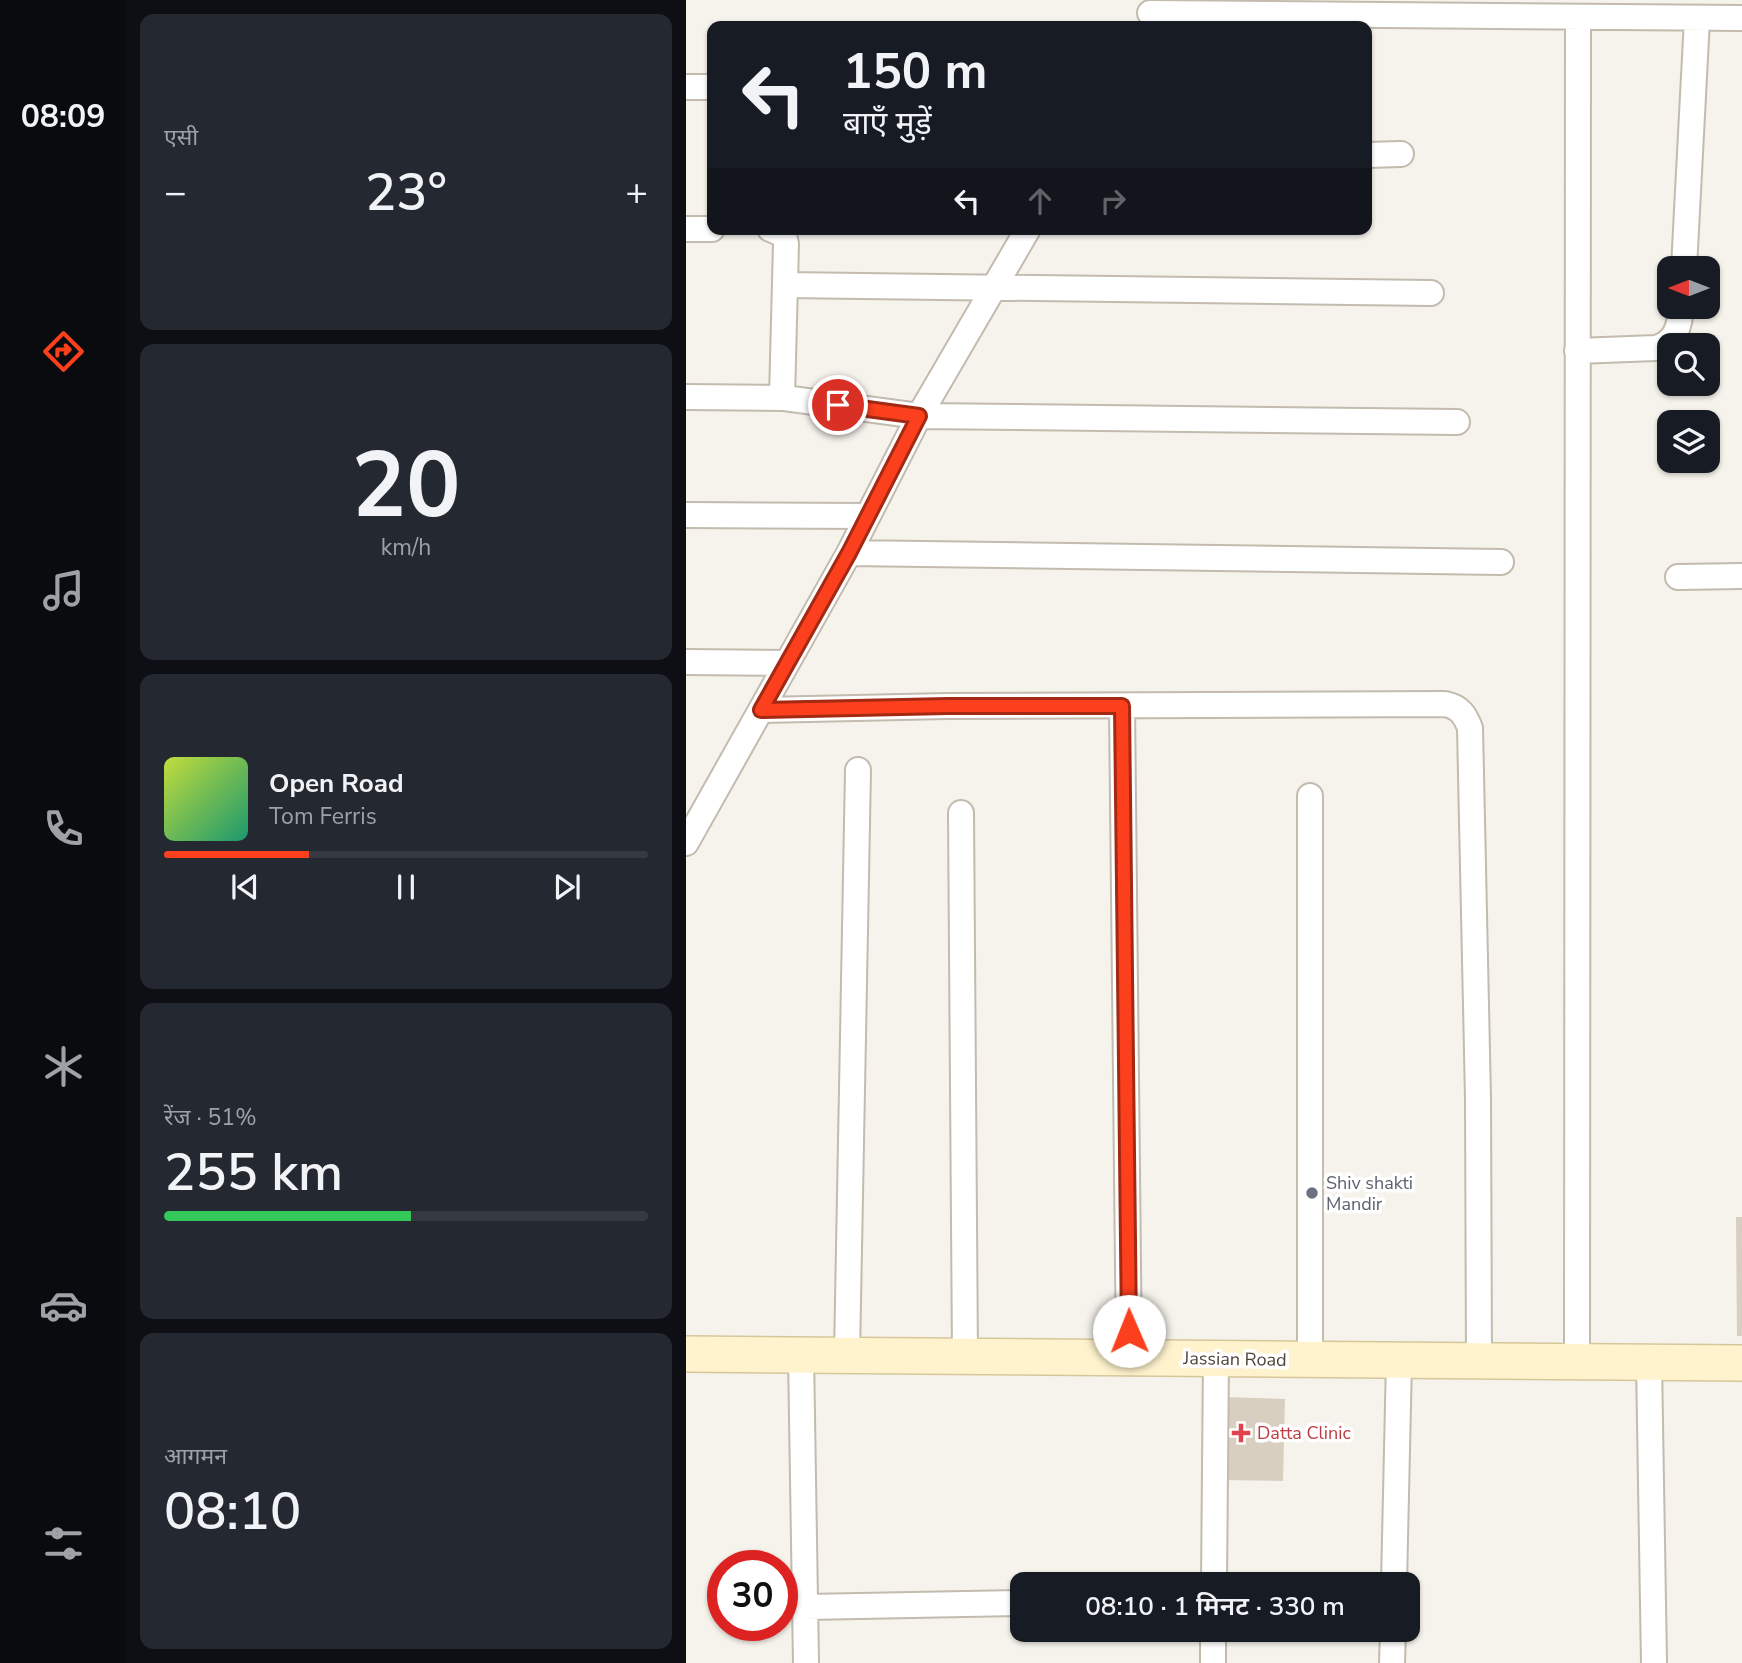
<!DOCTYPE html>
<html lang="hi">
<head>
<meta charset="utf-8">
<style>
	body { margin:0; font-family:"Nunito Sans","Noto Sans Devanagari",sans-serif; background:#242831; color:#f1f3f6; height:100vh; display:flex; flex-direction:column; font-size:26px; white-space:nowrap }
	* { box-sizing:border-box; margin:0 }
	p { font-size:23px; color:#9ea1a6 }
	.icon { flex:none; width:38px; height:38px; fill:none; stroke:currentColor; stroke-width:2; stroke-linecap:round; stroke-linejoin:round }
	.map { position:relative; flex:1; overflow:hidden }
	.side { display:flex; flex-direction:column; gap:14px; padding:14px; background:#0d0f14; width:560px }
	.side>* { flex:none }
	.hud { position:absolute; left:21px; top:21px; width:665px; height:214px; border-radius:14px; box-shadow:0 2px 5px #0004; background:#171b24; color:#f1f3f6; overflow:hidden }
	.needle { width:46px; rotate:270deg }
	.fabs { position:absolute; left:971px; top:256px; display:grid; gap:14px }
	.fabs a { display:grid; place-items:center; width:63px; height:63px; border-radius:14px; background:#171b24; box-shadow:0 2px 5px #0004; font-size:35px }
	.speed { position:absolute; left:21px; top:1550px; display:flex; gap:14px; font-size:35px; font-weight:700; text-align:center }
	.speed>* { display:grid; place-content:center; width:91px; height:91px; border-radius:50%; background:#171b24; box-shadow:0 2px 5px #0004; line-height:1 }
	.speed .limit { border:10px solid #d22; background:#fff; color:#111 }
	.pin { position:absolute; display:grid; place-items:center; width:60px; height:60px; color:#fff; margin:-30px; border:4px solid #fff; border-radius:50%; box-shadow:0 2px 7px #0007 }
	.me { position:absolute; width:77px; margin:-38px; rotate:359deg; stroke-linejoin:round; filter:drop-shadow(0 0 5px #0008) }
	.turn { display:flex; align-items:center; gap:24px; height:147px; padding:0 21px; font-size:32px }
	.turn .icon { width:91px; height:91px; stroke-width:2.5 }
	.turn b { display:block; font-size:49px; line-height:60px }
	.lanes { display:flex; align-items:center; height:66px; padding:0 21px; background:#0003; justify-content:center; gap:35px; direction:ltr }
	.lanes .off { opacity:.35 }
	.big { font-size:52px; font-weight:600; line-height:1.1 }
	.side .tile { flex:1; display:flex; flex-direction:column; justify-content:center; gap:10px; min-width:0; padding:0 24px; border-radius:14px; background:#242831 }
	.side .dial { align-items:center; gap:0 }
	.dial b { font-size:91px; line-height:1 }
	.song { display:flex; align-items:center; gap:21px }
	.cover { width:84px; height:84px; border-radius:10px; background:linear-gradient(135deg,hsl(70 70% 55%),hsl(160 70% 35%)) }
	.played { height:7px; border-radius:4px; background:linear-gradient(90deg,#fc3f1d 30%,#363941 30%) }
	.keys { display:flex; justify-content:space-around; direction:ltr }
	.heat { display:flex; justify-content:space-between; align-items:center; font-size:38px; direction:ltr }
	.charge { height:10px; border-radius:5px; background:linear-gradient(90deg,#34c759 51%,#363941 0) }
	.trip { position:absolute; left:324px; top:1572px; width:410px; height:70px; border-radius:14px; background:#171b24; box-shadow:0 2px 5px #0004; font-weight:600; line-height:70px; text-align:center }
	main { display:flex; flex:1; min-height:0 }
	.tabs { display:flex; flex-direction:column; width:126px; justify-content:space-around; align-items:center; background:#090b0e; color:#9ea1a6 }
	.tabs .icon { width:49px; height:49px }
	.tabs .on { color:#fc3f1d }
	.tabs b { font-size:32px; color:#f1f3f6 }
	.map>svg:first-child { display:block }
	.building { fill:#d8cfc1 }
	.lines { fill:none; stroke-linecap:round; stroke-linejoin:round }
	.street-casing { stroke:#c2bbae; stroke-width:28 }
	.secondary-casing { stroke:#d6c79b; stroke-width:38 }
	.street { stroke:#fff; stroke-width:24 }
	.secondary { stroke:#fff3cd; stroke-width:35 }
	.route-casing { stroke:#a42913; stroke-width:18 }
	.route { stroke:#fc3f1d; stroke-width:12 }
	.worship-dot { fill:#6b7280; stroke:#fff; stroke-width:2.5 }
	.health-dot { fill:#e0444e; stroke:#fff; stroke-width:2.5 }
	.labels { text-anchor:middle; dominant-baseline:central; stroke-width:7; stroke-linejoin:round; paint-order:stroke }
	.worship-label { font-size:18px; fill:#5b616d; stroke:#fff; text-anchor:start }
	.street-label { font-size:18px; fill:#4b4439; stroke:#fff }
	.health-label { font-size:18px; fill:#be3a42; stroke:#fff; text-anchor:start }
</style>
</head>
<body>
<main>
<nav class="tabs">
<b>08:09</b>
<svg class="icon on" aria-label="directions" viewBox="0 0 24 24"><path d="M12 3l9 9-9 9-9-9zM9 14v-3h6M13 9l2 2-2 2"/></svg>
<svg class="icon" aria-label="music" viewBox="0 0 24 24"><path d="M9 18V5l10-2v13"/><circle cx="6" cy="18" r="3"/><circle cx="16" cy="16" r="3"/></svg>
<svg class="icon" aria-label="phone" viewBox="0 0 24 24"><path d="M5 4h4l2 5-3 2q2 4 5 5l2-3 5 2v4C11 20 4 13 5 4z"/></svg>
<svg class="icon" aria-label="climate" viewBox="0 0 24 24"><path d="M12 3v18M4 7l16 10M4 17L20 7"/></svg>
<svg class="icon" aria-label="car" viewBox="0 0 24 24"><path d="M5 17H2v-5l4-1 3-4h7l3 4 3 1v5h-3M9 17h6M6 11h13"/><circle cx="7" cy="17" r="2"/><circle cx="17" cy="17" r="2"/></svg>
<svg class="icon" aria-label="filters" viewBox="0 0 24 24"><path d="M4 7h16M4 17h16"/><circle cx="9" cy="7" r="2"/><circle cx="15" cy="17" r="2"/></svg>
</nav>
<section class="side">
<div class="tile"><p>एसी</p>
<div class="heat"><a>−</a><b class="big">23°</b><a>+</a></div>
</div>
<div class="tile dial"><b>20</b><p>km/h</p></div>
<div class="tile">
<div class="song"><i class="cover"></i><div><b>Open Road</b><p>Tom Ferris</p></div></div>
<div class="played"></div>
<div class="keys"><svg class="icon" aria-label="previous" viewBox="0 0 24 24"><path d="M18 5L8 12l10 7zM5 5v14"/></svg><svg class="icon" aria-label="pause" viewBox="0 0 24 24"><path d="M8 5v14M16 5v14"/></svg><svg class="icon" aria-label="next" viewBox="0 0 24 24"><path d="M6 5l10 7-10 7zM19 5v14"/></svg></div>
</div>
<div class="tile"><p>रेंज · 51%</p><b class="big">255 km</b><div class="charge"></div></div>
<div class="tile"><p>आगमन</p><b class="big">08:10</b></div>
</section>
<div class="map">
<svg width="1056" height="1663" viewBox="0 0 1056 1663">
	<rect width="100%" height="100%" fill="#f6f3ec"/>
	<path class="building" d="M 1050,1217 L 1056,1217 L 1056,1336 L 1051,1336 Z
		M 537,1397 L 599,1399 L 597,1481 L 535,1480 Z"/>
	<g class="lines">
		<defs>
			<path id="street" d="M 464,13 L 1056,18
				M 0,87 L 26,87
				M 681,155 L 715,154
				M 0,229 L 26,229
				M 84,229 L 98,235 L 100,244 L 96,398
				M 998,268 L 1011,19
				M 99,285 L 745,293
				M 891,351 L 970,348 C 990,342 994,326 995,306
				M 0,397 L 98,398 L 233,416 L 771,422
				M 0,515 L 182,516
				M 163,553 L 815,562
				M 992,577 L 1056,576
				M 0,662 L 100,663
				M 436,706 L 443,1358
				M 75,710 L 262,706 L 759,704 C 774,707 779,715 784,728 L 792,1098 L 793,1360
				M 624,796 L 624,1359
				M 275,813 L 279,1356
				M 0,843 L 163,553 L 233,416 L 342,229
				M 115,1355 L 120,1663
				M 161,1355 L 172,770
				M 891,1362 L 892,17
				M 963,1362 L 968,1663
				M 528,1584 L 530,1358
				M 708,1584 L 713,1360
				M 120,1607 L 336,1603
				M 527,1663 L 527,1629
				M 706,1663 L 707,1629"/>
			<path id="secondary" d="M 0,1354 L 1056,1363"/>
		</defs>
		<use href="#street" class="street-casing"/>
		<use href="#secondary" class="secondary-casing"/>
		<use href="#street" class="street"/>
		<use href="#secondary" class="secondary"/>
	</g>
	<g class="lines">
		<defs>
			<path id="route" d="M 152,405 L 233,416 L 163,553 L 75,710 L 262,706 L 436,706 L 443,1331"/>
		</defs>
		<use href="#route" class="route-casing"/>
		<use href="#route" class="route"/>
	</g>
	<circle class="worship-dot" cx="626" cy="1193" r="7"/>
	<path class="health-dot" d="M551.5 1422.5h7v7h7v7h-7v7h-7v-7h-7v-7h7z"/>
	<g class="labels">
		<g class="worship-label">
			<text x="640" y="1183">Shiv shakti<tspan x="640" dy="21">Mandir</tspan></text>
		</g>
		<g class="street-label">
			<text transform="translate(549 1359) rotate(1)">Jassian Road</text>
		</g>
		<g class="health-label">
			<text x="571" y="1433">Datta Clinic</text>
		</g>
	</g>
</svg>
<div class="fabs">
<a><svg class="needle" viewBox="-14 -14 28 28"><path d="M0-13l5 13h-10z" fill="#e53935"/><path d="M0 13l5-13h-10z" fill="#9ea1a6"/></svg></a>
<a><svg class="icon" aria-label="search" viewBox="0 0 24 24"><circle cx="10" cy="10" r="6"/><path d="M15 15l6 6"/></svg></a>
<a><svg class="icon" aria-label="layers" viewBox="0 0 24 24"><path d="M12 4l9 5-9 5-9-5zM3 14l9 5 9-5"/></svg></a>
</div>
<div class="speed"><div class="limit">30</div></div>
<div class="pin" style="left:152px;top:405px;background:#d93025"><svg class="icon" aria-label="arrive" viewBox="0 0 24 24"><path d="M6 21V4h12l-3 4 3 4H6"/></svg></div>
<svg class="me" style="left:443px;top:1331px" viewBox="-20 -20 40 40"><circle r="19" fill="#fff"/><path d="M0-13L10 11 0 6-10 11z" fill="#fc3f1d"/></svg>
<div class="trip">08:10 · 1 मिनट · 330 m</div>
<div class="hud">
<div class="turn"><svg class="icon" aria-label="left" viewBox="0 0 24 24"><path d="M17 20v-9H6M10 6l-5 5 5 5"/></svg><div><b>150 m</b>बाएँ मुड़ें</div></div>
<div class="lanes"><svg class="icon" aria-label="left" viewBox="0 0 24 24"><path d="M17 20v-9H6M10 6l-5 5 5 5"/></svg><svg class="icon off" aria-label="ahead" viewBox="0 0 24 24"><path d="M12 20V5M6 11l6-6 6 6"/></svg><svg class="icon off" aria-label="right" viewBox="0 0 24 24"><path d="M7 20v-9h11M14 6l5 5-5 5"/></svg></div>
</div>
</div>
</main>
</body>
</html>
